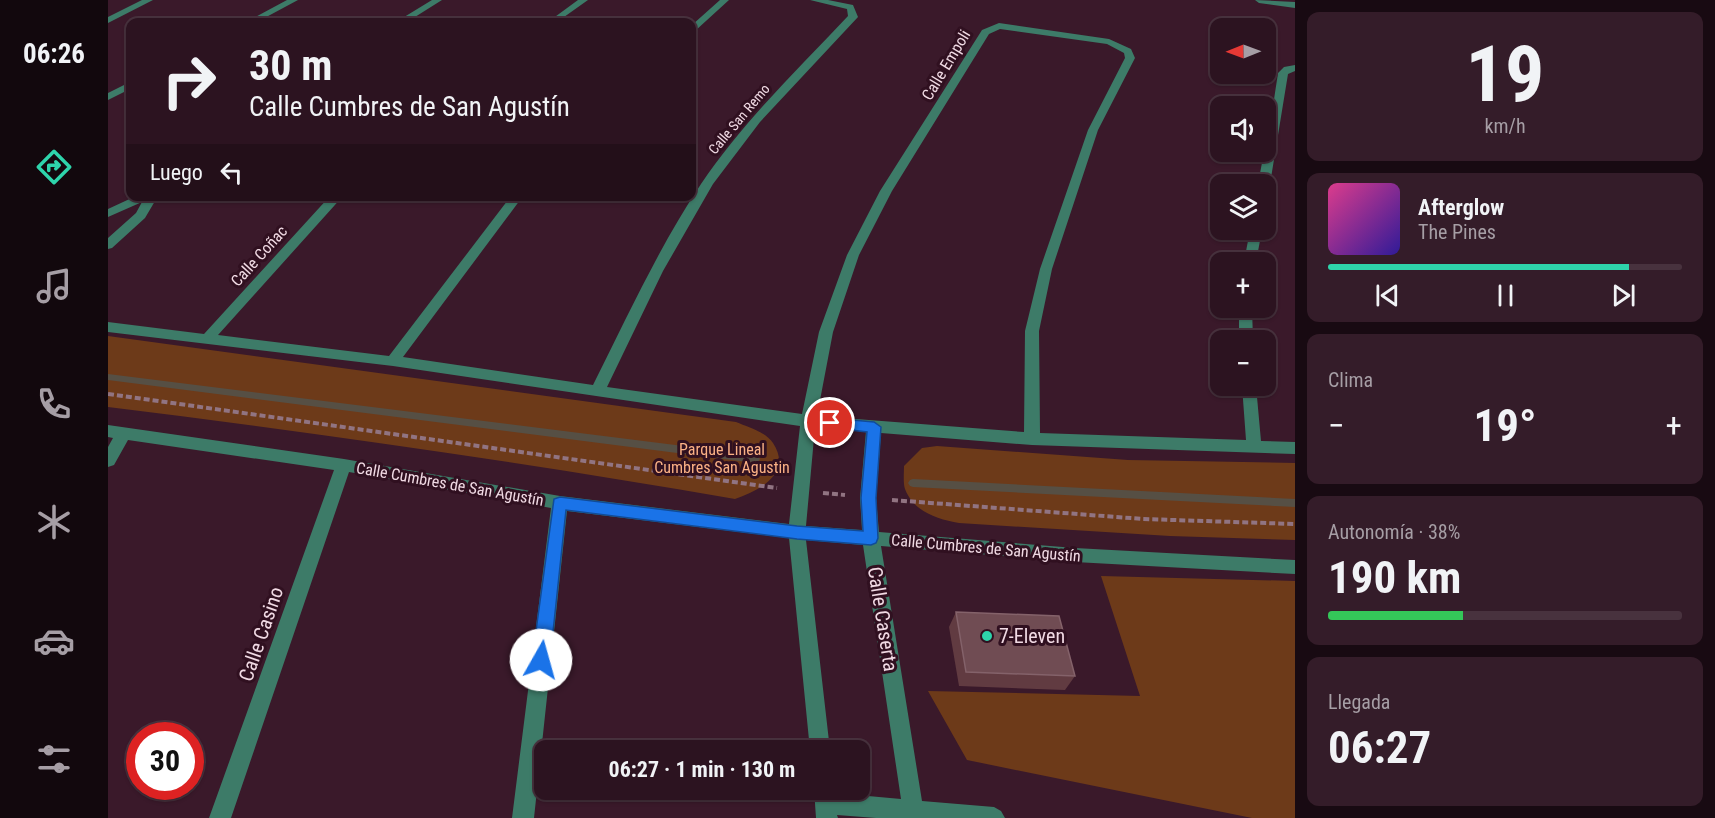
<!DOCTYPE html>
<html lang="es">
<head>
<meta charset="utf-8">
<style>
	body { margin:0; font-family:"Roboto Condensed",sans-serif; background:#341c29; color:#f1f3f6; height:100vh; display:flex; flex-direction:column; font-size:22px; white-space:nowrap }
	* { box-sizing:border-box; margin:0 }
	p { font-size:20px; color:#a69ea5 }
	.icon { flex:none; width:33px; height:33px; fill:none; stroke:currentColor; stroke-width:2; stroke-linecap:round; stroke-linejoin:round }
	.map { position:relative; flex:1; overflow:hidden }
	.panel { display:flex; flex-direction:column; gap:12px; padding:12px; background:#180a12; width:420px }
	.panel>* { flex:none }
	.top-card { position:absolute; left:18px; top:18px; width:570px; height:183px; border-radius:12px; box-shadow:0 2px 4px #0004,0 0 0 2px #48323e; background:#2c1320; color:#f1f3f6; overflow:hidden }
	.needle { width:39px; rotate:269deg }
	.controls { position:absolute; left:1102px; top:18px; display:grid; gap:12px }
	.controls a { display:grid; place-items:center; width:66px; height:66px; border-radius:12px; background:#2c1320; box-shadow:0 2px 4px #0004,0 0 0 2px #48323e; font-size:30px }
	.speed { position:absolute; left:18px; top:722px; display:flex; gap:12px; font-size:30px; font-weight:700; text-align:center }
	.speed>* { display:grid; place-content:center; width:78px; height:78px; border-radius:50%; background:#2c1320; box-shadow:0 2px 4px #0004,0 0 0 2px #48323e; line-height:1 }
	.speed .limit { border:9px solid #d22; background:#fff; color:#111 }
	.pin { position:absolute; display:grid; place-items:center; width:51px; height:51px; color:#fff; margin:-26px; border:3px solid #fff; border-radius:50%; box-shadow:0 2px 6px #0007 }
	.me { position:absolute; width:66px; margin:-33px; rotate:7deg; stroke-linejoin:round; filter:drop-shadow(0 0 4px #0008) }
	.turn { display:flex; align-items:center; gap:21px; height:126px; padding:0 24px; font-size:27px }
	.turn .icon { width:78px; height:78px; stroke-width:2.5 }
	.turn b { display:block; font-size:42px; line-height:51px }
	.then { display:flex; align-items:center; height:57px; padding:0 24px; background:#0003; gap:12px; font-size:22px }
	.big { font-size:45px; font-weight:700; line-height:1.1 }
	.panel .card { flex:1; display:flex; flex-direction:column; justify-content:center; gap:9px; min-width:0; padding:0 21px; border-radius:12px; background:#341c29 }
	.panel .dial { align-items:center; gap:0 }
	.dial b { font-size:78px; line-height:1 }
	.song { display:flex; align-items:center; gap:18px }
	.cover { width:72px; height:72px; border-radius:9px; background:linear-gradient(135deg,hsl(330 70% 55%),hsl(250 70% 35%)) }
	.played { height:6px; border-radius:3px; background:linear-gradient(90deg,#2ed4ab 85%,#48323e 85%) }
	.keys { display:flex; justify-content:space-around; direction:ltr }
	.heat { display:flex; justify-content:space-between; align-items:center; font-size:33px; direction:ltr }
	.charge { height:9px; border-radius:4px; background:linear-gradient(90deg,#34c759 38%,#48323e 0) }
	.trip { position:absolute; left:426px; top:740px; width:336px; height:60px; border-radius:12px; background:#2c1320; box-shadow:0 2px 4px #0004,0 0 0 2px #48323e; font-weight:700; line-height:60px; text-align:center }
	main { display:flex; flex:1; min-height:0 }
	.tabs { display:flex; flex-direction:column; width:108px; justify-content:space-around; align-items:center; background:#12080d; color:#a69ea5 }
	.tabs .icon { width:42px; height:42px }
	.tabs .selected { color:#2ed4ab }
	.tabs b { font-size:27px; color:#f1f3f6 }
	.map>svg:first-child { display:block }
	.green { fill:#6d3a19 }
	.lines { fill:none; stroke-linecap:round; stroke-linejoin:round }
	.stream { fill:#564f44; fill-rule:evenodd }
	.path { stroke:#917482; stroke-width:4; stroke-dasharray:6 3; stroke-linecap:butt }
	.minor { fill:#3d7b68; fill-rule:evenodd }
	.wall { fill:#613b41 }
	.building { fill:#704c53; stroke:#84626a; stroke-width:1.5 }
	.route { fill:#1a73e8; stroke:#114b97; stroke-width:1.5 }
	.poi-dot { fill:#2ed4ab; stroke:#301020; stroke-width:2 }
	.labels { text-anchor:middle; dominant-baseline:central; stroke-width:6; stroke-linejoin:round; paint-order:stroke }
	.far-street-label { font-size:14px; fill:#f1dae4; stroke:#301020 }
	.street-label { font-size:16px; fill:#f1dae4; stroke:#301020 }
	.park-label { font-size:16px; fill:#fbb185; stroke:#301020 }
	.near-street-label { font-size:20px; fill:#f1dae4; stroke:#301020 }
	.near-poi-label { font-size:20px; fill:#f1dae4; stroke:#301020; text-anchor:start }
</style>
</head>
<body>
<main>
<nav class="tabs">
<b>06:26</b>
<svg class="icon selected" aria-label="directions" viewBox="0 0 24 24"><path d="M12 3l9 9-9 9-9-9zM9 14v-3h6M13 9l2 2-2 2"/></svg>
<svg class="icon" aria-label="music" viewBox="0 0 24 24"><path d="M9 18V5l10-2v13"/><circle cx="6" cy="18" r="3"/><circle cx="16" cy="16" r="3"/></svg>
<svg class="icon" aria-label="phone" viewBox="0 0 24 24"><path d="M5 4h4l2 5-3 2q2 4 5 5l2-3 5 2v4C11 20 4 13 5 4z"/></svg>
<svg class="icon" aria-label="climate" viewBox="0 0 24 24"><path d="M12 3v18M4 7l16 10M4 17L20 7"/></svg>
<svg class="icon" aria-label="car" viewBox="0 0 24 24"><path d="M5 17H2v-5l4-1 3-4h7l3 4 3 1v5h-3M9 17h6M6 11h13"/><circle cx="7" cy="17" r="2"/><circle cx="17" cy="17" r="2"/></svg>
<svg class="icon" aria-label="filters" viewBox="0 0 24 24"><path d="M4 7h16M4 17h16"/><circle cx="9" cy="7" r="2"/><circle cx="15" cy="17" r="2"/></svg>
</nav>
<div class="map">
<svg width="1187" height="818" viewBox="0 0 1187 818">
	<rect width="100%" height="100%" fill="#3a192a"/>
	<path class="green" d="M 0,336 L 628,422 C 640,427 658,432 665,443 C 685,473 651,491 627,499 C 419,463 210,433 0,407 Z
		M 829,446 L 1020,460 L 1187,463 L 1187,540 L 1062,536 L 851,523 C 829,519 806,512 797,489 C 795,483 796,473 796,466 L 814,448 Z
		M 993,576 L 1187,581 L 1187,818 L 1144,818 L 859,760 L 820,691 L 1032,696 Z"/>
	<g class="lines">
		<path class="stream" d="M 0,374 L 647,455 L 650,456 L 652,459 L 650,462 L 647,463 L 0,380 Z
			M 805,479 L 1187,499 L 1187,507 L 805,487 L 802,486 L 800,483 L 802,480 Z"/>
		<path class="path" d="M 0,394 L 669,488
			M 715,493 L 737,495
			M 784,500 L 1035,519 L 1187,524"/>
		<path class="minor" d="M 34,0 L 45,0 L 0,23 L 0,17 Z
			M 179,0 L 190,0 L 149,22 L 138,22 Z
			M 324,0 L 334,0 L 299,22 L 288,22 Z
			M 470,0 L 480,0 L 449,22 L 440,22 Z
			M 612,0 L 621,0 L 587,31 L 584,32 L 584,25 Z
			M 702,0 L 720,0 L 745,5 L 750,17 L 652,122 L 605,184 L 555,271 L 499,387 L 694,414 L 711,332 L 739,255 L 772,191 L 874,30 L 891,23 L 1001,39 L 1023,49 L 1027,58 L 990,130 L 944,269 L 931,331 L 932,433 L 1138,440 L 1134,386 L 1148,386 L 1153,441 L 1187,442 L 1187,454 L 924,445 L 773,433 L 768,498 L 771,532 L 967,548 L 1187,560 L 1187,574 L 967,562 L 773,546 L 814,801 L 886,807 L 893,811 L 897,818 L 768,818 L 729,815 L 730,818 L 708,818 L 706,789 L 726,789 L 727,793 L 793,799 L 755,545 L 698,540 L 722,750 L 702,750 L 681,538 L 459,511 L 426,818 L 404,818 L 443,508 L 241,472 L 123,818 L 101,818 L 226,470 L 20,440 L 6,465 L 0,467 L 0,447 L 5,438 L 0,437 L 0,425 L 236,459 L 452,496 L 681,524 L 692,426 L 285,366 L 0,332 L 0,322 L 96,334 L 222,196 L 235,196 L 110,335 L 281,356 L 403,196 L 415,196 L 295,357 L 485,385 C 519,317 551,247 593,184 C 635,122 689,70 740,16 L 739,9 ZM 892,29 L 999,44 L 1016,53 L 1017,58 L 980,130 L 932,269 L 917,331 L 916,432 L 709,416 L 725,332 L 751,255 L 784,191 L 881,34 ZM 707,427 L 758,431 L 752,498 L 754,530 L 698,526 Z
			M 1147,0 L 1187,2 L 1187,8 L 1151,3 Z
			M 1187,65 L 1187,71 L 1180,74 L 1162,184 L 1158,187 L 1158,184 L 1150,184 L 1156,152 L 1158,152 L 1170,73 L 1176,67 Z
			M 22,82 L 22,89 L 0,100 L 0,93 Z
			M 28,196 L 50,196 L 37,218 L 4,248 L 0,249 L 0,238 L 28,213 L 34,202 L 0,217 L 0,209 Z
			M 1142,230 L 1154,230 L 1148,262 L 1136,262 Z
			M 1131,308 L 1144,308 L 1145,340 L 1131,340 Z"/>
	</g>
	<path class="wall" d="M 848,612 L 967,676 L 957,690 L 851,686 L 841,627 Z"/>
	<path class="building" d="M 848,612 L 951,616 L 967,676 L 858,672 Z"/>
	<path class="route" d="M 722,418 L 766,422 L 773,427 L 768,498 L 770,538 L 768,543 L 763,545 L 689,539 L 458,510 L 442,660 L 439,666 L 433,668 L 427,666 L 424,660 L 446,499 L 452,497 L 689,526 L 755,531 L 753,498 L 759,432 L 717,427 L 715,423 L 717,419 Z"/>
	<circle class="poi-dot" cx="879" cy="636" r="6"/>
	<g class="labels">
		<g class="far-street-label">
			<text transform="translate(631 119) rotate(-50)">Calle San Remo</text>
		</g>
		<g class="street-label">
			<text transform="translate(838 65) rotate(-59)">Calle Empoli</text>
			<text transform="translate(151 256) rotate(-48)">Calle Coñac</text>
			<text transform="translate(342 484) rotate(10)">Calle Cumbres de San Agustín</text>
			<text transform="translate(878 548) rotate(5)">Calle Cumbres de San Agustín</text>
		</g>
		<g class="park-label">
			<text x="614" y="449">Parque Lineal<tspan x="614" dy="18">Cumbres San Agustin</tspan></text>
		</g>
		<g class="near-street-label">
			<text transform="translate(775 619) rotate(81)">Calle Caserta</text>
			<text transform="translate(153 634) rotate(-71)">Calle Casino</text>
		</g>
		<g class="near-poi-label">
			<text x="891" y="636">7-Eleven</text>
		</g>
	</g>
</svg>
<div class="controls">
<a><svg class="needle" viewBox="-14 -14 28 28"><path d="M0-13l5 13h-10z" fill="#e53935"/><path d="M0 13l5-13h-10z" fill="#a69ea5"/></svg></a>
<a><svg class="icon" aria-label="sound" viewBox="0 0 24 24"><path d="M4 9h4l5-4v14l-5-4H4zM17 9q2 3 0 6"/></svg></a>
<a><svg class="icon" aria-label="layers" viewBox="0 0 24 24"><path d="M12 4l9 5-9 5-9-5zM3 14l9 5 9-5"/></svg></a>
<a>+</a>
<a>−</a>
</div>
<div class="speed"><div class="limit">30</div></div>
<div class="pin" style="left:722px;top:423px;background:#d93025"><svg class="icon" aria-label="arrive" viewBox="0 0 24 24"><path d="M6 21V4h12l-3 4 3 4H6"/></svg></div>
<svg class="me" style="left:433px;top:660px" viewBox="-20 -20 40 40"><circle r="19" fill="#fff"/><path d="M0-13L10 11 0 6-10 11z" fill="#1a73e8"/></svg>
<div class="trip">06:27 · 1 min · 130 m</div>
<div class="top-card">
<div class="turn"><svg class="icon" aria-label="right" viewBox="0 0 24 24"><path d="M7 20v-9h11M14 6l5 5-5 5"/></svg><div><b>30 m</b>Calle Cumbres de San Agustín</div></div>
<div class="then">Luego<svg class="icon" aria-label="left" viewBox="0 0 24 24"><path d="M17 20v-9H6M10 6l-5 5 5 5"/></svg></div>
</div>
</div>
<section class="panel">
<div class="card dial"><b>19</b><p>km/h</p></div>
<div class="card">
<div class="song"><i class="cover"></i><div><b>Afterglow</b><p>The Pines</p></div></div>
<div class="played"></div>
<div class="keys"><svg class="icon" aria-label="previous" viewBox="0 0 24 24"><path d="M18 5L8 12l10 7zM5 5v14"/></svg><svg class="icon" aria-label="pause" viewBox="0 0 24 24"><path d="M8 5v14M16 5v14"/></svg><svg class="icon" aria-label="next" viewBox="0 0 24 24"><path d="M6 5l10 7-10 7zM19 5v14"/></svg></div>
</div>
<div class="card"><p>Clima</p>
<div class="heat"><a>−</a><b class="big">19°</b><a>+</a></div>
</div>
<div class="card"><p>Autonomía · 38%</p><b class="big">190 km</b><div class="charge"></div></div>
<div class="card"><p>Llegada</p><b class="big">06:27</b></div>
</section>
</main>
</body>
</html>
